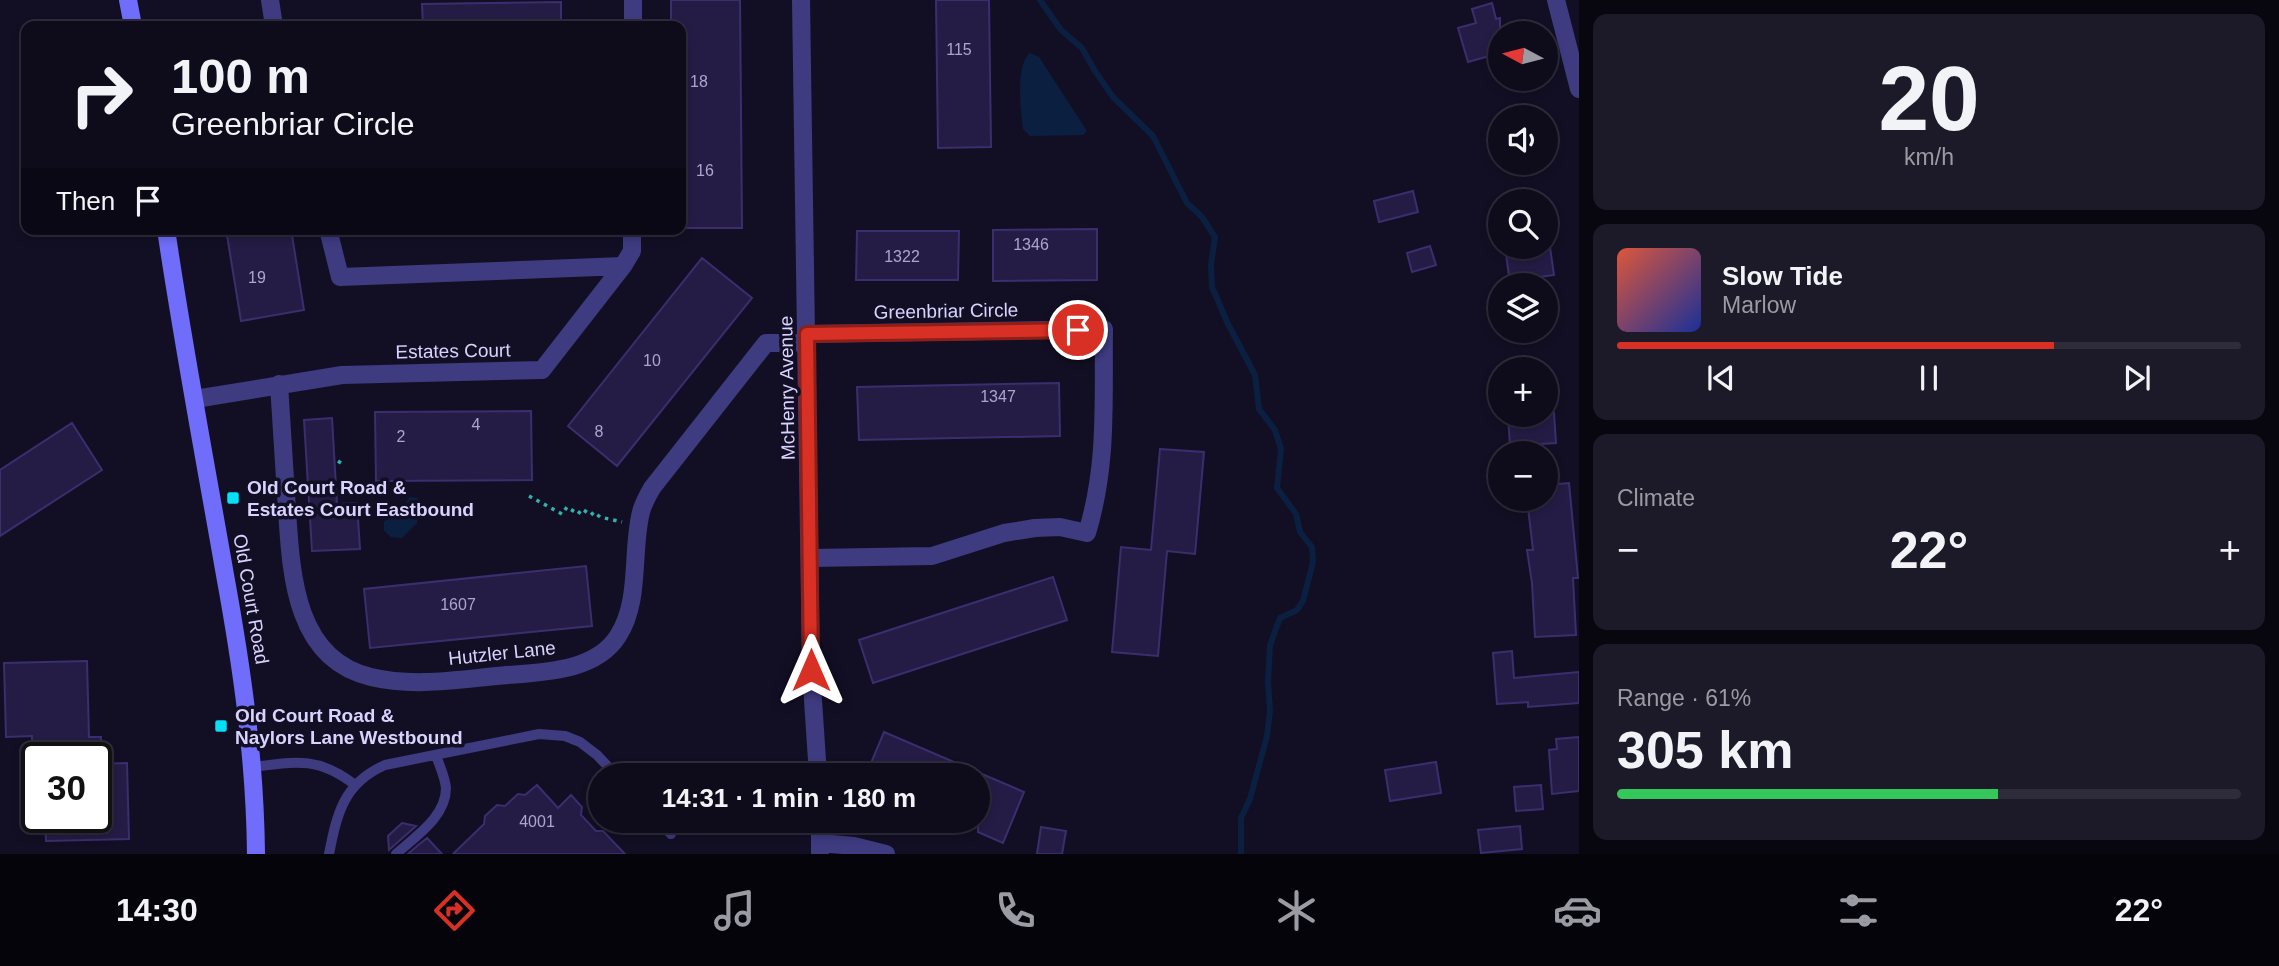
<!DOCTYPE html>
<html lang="en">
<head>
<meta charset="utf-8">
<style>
	body { margin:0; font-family:Helvetica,sans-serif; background:#1c1928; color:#f1f3f6; height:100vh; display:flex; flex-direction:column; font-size:26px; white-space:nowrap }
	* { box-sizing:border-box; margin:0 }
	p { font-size:23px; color:#9b9ba3 }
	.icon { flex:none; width:38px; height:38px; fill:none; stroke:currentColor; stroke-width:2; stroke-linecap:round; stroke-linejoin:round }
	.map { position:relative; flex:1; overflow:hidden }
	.drawer { display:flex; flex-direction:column; gap:14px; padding:14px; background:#08060f; width:700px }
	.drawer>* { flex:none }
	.banner { position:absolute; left:21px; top:21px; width:665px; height:214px; border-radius:14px; box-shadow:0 4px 10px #0003,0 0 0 2px #2e2b3a; background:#0e0b1b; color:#f1f3f6; overflow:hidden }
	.needle { width:46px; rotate:277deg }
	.fabs { position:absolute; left:1488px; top:21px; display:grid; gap:14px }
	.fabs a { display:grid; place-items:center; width:70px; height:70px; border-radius:50%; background:#0e0b1b; box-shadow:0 4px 10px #0003,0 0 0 2px #2e2b3a; font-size:35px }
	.speed { position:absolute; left:21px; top:742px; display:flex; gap:14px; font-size:35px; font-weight:700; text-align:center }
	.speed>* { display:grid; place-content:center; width:91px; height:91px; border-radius:50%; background:#0e0b1b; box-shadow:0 4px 10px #0003,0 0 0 2px #2e2b3a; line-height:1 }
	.speed .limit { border:4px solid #111; border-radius:10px; background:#fff; color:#111 }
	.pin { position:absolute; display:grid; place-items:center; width:60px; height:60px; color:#fff; margin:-30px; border:4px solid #fff; border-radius:50%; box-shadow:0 2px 7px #0007 }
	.me { position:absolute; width:77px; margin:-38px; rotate:0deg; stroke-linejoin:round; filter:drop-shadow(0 0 5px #0008) }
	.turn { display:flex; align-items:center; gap:24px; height:147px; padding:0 35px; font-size:32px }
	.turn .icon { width:91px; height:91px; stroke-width:2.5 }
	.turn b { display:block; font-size:49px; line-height:60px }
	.then { display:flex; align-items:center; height:66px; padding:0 35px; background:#0003; gap:14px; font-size:26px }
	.big { font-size:52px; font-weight:700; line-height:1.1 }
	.drawer .tile { flex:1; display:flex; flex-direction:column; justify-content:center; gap:10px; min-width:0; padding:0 24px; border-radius:14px; background:#1c1928 }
	.drawer .dial { align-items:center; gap:0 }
	.dial b { font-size:91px; line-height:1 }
	.song { display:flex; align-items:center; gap:21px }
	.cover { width:84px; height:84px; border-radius:10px; background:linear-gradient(135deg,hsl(10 70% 55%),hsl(230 70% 35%)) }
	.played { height:7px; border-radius:4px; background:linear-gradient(90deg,#d93025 70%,#2e2b3a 70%) }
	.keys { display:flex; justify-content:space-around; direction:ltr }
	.heat { display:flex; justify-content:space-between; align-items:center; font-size:38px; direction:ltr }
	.charge { height:10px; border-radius:5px; background:linear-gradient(90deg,#34c759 61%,#2e2b3a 0) }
	.trip { position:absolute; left:588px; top:763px; width:402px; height:70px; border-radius:35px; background:#0e0b1b; box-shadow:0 4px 10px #0003,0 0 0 2px #2e2b3a; font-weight:700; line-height:70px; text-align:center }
	.dock { display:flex; height:112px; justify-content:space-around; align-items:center; background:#06040b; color:#9b9ba3 }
	.dock .icon { width:49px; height:49px }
	.dock .current { color:#d93025 }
	.dock b { font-size:32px; color:#f1f3f6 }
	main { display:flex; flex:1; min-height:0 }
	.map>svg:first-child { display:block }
	.water { fill:#0b1f41 }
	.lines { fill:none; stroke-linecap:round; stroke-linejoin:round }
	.stream { stroke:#0b1f41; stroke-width:6 }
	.building { fill:#241c44; stroke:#3b2e6f; stroke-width:2 }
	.path { stroke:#32b2aa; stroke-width:3.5; stroke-dasharray:3.5 5; stroke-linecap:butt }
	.service { stroke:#3e3b81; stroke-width:10 }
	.minor { stroke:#3e3b81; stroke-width:18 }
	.secondary { stroke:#706dfb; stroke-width:18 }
	.route-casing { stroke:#8d1f18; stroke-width:18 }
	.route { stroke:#d93025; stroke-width:12 }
	.poi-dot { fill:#07dff6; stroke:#120f24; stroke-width:2.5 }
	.labels { text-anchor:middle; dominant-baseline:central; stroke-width:7; stroke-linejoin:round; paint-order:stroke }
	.number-label { font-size:16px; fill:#aba5d0 }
	.street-label { font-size:19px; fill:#d8d3fe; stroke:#120f24 }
	.poi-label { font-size:19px; font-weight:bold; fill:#d8d3fe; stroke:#120f24; text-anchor:start }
</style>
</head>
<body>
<main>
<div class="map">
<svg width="1579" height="854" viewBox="0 0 1579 854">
	<rect width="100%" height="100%" fill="#120f24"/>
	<path class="water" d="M 1030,53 L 1039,57 L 1087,131 L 1083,135 L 1030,136 L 1023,129 C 1021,111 1015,65 1030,53 Z
		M 410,497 L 418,498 L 423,504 L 422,511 L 417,516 L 417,523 L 402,538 L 391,537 L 384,531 L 384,522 L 389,517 L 396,518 L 407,508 L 406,502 Z"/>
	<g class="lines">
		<path class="stream" d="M 1040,0 L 1061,30 L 1082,48 L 1095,71 L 1113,97 L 1153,136 L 1187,203 L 1202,217 L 1215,237 L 1211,265 L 1212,287 L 1228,324 L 1255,375 L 1259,409 L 1275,430 L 1281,449 L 1277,488 L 1296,514 L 1300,532 L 1312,547 L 1313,562 L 1303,601 L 1297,610 L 1280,618 L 1270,645 L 1268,681 L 1270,711 L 1267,736 L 1250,799 L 1241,818 L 1241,854"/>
	</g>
	<path class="building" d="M 671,0 L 740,0 L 742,228 L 681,228 L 681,26 L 671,26 Z
		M 936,0 L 989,0 L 991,147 L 938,148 Z
		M 561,2 L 561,26 L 423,26 L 422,4 Z
		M 1492,3 L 1496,19 L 1500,18 L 1500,53 L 1468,62 L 1458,28 L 1476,23 L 1472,9 Z
		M 1413,191 L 1418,212 L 1379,222 L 1374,201 Z
		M 226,229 L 291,229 L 304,310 L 241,321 Z
		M 1097,229 L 1097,280 L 993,281 L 993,230 Z
		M 857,231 L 959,231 L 958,280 L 856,280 Z
		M 1430,246 L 1436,265 L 1412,272 L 1407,253 Z
		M 1505,247 L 1550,247 L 1554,275 L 1532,278 L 1532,273 L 1509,276 Z
		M 702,258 L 752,298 L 617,466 L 568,426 Z
		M 1059,383 L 1060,436 L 859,440 L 857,387 Z
		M 531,411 L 532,480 L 376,481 L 375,412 Z
		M 1554,413 L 1556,443 L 1510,446 L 1508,415 Z
		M 332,418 L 337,504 L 357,503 L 360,549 L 312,551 L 304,420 Z
		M 72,423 L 102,470 L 0,536 L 0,470 Z
		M 1160,449 L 1204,452 L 1195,554 L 1167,551 L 1158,656 L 1112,652 L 1121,547 L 1151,550 Z
		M 1569,483 L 1578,578 L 1573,578 L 1576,635 L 1535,637 L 1532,583 L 1527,550 L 1533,550 L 1527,499 L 1545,499 L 1545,485 Z
		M 586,566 L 592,626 L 370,648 L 364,589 Z
		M 1053,577 L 1067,620 L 873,683 L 859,640 Z
		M 1512,651 L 1514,678 L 1579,672 L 1579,703 L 1528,707 L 1528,702 L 1497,704 L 1493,653 Z
		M 87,661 L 89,737 L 101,737 L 101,758 L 32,758 L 32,736 L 6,737 L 4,663 Z
		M 884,732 L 1024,792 L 1003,843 L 978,832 L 978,775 L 866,775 Z
		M 1579,737 L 1579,791 L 1552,794 L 1549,750 L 1557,749 L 1556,739 Z
		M 1436,762 L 1441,793 L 1390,801 L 1385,770 Z
		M 127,763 L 129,839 L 46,841 L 45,817 L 96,817 L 96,764 Z
		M 537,785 L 558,808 L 571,795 L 582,807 L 581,815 L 596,831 L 603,831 L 625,854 L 453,854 L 484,824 L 485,816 L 497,805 L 505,806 L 518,794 L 525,795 Z
		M 1541,785 L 1543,809 L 1516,811 L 1514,787 Z
		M 402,823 L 416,826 L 389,850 L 388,836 Z
		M 1520,826 L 1522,849 L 1481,853 L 1478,830 Z
		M 1041,827 L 1066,831 L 1062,854 L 1037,854 Z
		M 427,838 L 442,854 L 408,854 L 417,846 Z"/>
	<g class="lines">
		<path class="path" d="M 338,461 L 344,465
			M 529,496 L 562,514 L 567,507 L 578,514 L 582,509 L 591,515 L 594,512 L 600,517 L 622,522"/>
		<path class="service" d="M 253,767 C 297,761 319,757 355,785
			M 659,821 L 671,834
			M 329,854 C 337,813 344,783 385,765 L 539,734 L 565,736 L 580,742 L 597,755 L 616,775
			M 396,854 C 416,836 446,817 446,788 C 445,777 439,765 436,755"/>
		<path class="minor" d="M 270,0 L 274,26
			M 801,0 L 811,670 L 818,775
			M 1556,0 L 1579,89
			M 633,26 L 633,0
			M 328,229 L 340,277 L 623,266
			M 807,334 L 1104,329 C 1103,400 1108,464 1087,533 L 1060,527 L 1035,528 L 1004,533 L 932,556 L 811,558
			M 279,384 C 281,421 284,458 286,495 C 291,561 289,658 371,677 C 412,687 455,680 497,676 C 536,672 594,674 618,636 C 641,600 631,552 641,512 C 643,504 648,495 652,488 L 766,343 L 807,343
			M 195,399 L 342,375 L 542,370 L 623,266 L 632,251 L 632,229
			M 820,821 L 820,852
			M 820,843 L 854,846 L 886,854"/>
		<path class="secondary" d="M 128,0 L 133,26
			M 166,229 C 183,345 205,460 225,575 C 242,668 255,759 256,854"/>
	</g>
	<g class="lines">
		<defs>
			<path id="route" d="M 811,670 L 807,334 L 1078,330"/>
		</defs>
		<use href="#route" class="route-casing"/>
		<use href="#route" class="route"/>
	</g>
	<g class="poi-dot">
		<rect x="226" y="491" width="14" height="14" rx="3.5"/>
		<rect x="214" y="719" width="14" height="14" rx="3.5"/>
	</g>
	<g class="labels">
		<g class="number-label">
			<text x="959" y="49">115</text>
			<text x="699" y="81">18</text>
			<text x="705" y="170">16</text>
			<text x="1031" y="244">1346</text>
			<text x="902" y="256">1322</text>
			<text x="257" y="277">19</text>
			<text x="652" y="360">10</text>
			<text x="998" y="396">1347</text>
			<text x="476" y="424">4</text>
			<text x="599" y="431">8</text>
			<text x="401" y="436">2</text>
			<text x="458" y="604">1607</text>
			<text x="537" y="821">4001</text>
		</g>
		<g class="street-label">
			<text transform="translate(946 311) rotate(-1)">Greenbriar Circle</text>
			<text transform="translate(453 351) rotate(-1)">Estates Court</text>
			<text transform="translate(787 388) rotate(-91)">McHenry Avenue</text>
			<text transform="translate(251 599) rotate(80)">Old Court Road</text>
			<text transform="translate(502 653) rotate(-6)">Hutzler Lane</text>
		</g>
		<g class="poi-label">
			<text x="247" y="487">Old Court Road &amp;<tspan x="247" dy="22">Estates Court Eastbound</tspan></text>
			<text x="235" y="715">Old Court Road &amp;<tspan x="235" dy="22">Naylors Lane Westbound</tspan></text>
		</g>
	</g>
</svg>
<div class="fabs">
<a><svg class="needle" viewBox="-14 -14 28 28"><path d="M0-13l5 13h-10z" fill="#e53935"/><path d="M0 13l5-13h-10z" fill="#9b9ba3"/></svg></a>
<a><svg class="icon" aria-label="sound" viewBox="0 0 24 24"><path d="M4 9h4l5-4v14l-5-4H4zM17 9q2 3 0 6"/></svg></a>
<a><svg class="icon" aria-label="search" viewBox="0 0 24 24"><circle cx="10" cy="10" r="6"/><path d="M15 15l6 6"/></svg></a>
<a><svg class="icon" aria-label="layers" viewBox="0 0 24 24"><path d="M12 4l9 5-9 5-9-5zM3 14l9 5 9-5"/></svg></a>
<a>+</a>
<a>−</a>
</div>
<div class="speed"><div class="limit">30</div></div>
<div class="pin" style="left:1078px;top:330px;background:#d93025"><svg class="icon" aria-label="arrive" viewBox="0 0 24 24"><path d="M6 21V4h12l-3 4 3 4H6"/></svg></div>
<svg class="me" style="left:811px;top:670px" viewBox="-20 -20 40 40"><path d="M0-17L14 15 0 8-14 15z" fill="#d93025" stroke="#fff" stroke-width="4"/></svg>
<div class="trip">14:31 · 1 min · 180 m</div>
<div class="banner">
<div class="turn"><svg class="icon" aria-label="right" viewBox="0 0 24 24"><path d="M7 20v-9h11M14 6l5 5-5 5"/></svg><div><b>100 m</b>Greenbriar Circle</div></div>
<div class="then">Then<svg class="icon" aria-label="arrive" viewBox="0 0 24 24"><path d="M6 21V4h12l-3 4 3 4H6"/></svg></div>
</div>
</div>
<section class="drawer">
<div class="tile dial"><b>20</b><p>km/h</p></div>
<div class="tile">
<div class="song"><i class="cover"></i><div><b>Slow Tide</b><p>Marlow</p></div></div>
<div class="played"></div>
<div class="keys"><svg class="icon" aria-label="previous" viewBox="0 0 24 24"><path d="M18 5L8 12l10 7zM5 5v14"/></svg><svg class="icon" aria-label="pause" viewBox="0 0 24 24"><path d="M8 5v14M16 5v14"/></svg><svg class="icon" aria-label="next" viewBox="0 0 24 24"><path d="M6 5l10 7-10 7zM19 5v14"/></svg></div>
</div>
<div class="tile"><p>Climate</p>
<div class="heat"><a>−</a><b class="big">22°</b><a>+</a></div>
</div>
<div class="tile"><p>Range · 61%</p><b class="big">305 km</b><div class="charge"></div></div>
</section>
</main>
<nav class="dock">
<b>14:30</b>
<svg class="icon current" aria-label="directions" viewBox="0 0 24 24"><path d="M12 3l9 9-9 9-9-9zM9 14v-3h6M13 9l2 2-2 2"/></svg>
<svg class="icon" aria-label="music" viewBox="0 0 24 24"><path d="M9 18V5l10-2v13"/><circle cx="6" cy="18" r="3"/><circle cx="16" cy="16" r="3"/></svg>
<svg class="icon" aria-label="phone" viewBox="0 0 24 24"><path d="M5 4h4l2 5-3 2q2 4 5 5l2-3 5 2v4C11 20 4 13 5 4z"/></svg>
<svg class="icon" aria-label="climate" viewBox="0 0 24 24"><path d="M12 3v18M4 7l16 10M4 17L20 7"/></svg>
<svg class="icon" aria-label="car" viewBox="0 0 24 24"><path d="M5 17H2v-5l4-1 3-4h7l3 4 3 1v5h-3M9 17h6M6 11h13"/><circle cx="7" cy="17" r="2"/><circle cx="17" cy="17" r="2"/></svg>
<svg class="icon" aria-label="filters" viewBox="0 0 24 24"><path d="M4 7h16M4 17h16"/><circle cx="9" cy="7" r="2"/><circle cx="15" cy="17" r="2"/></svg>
<b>22°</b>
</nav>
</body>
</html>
